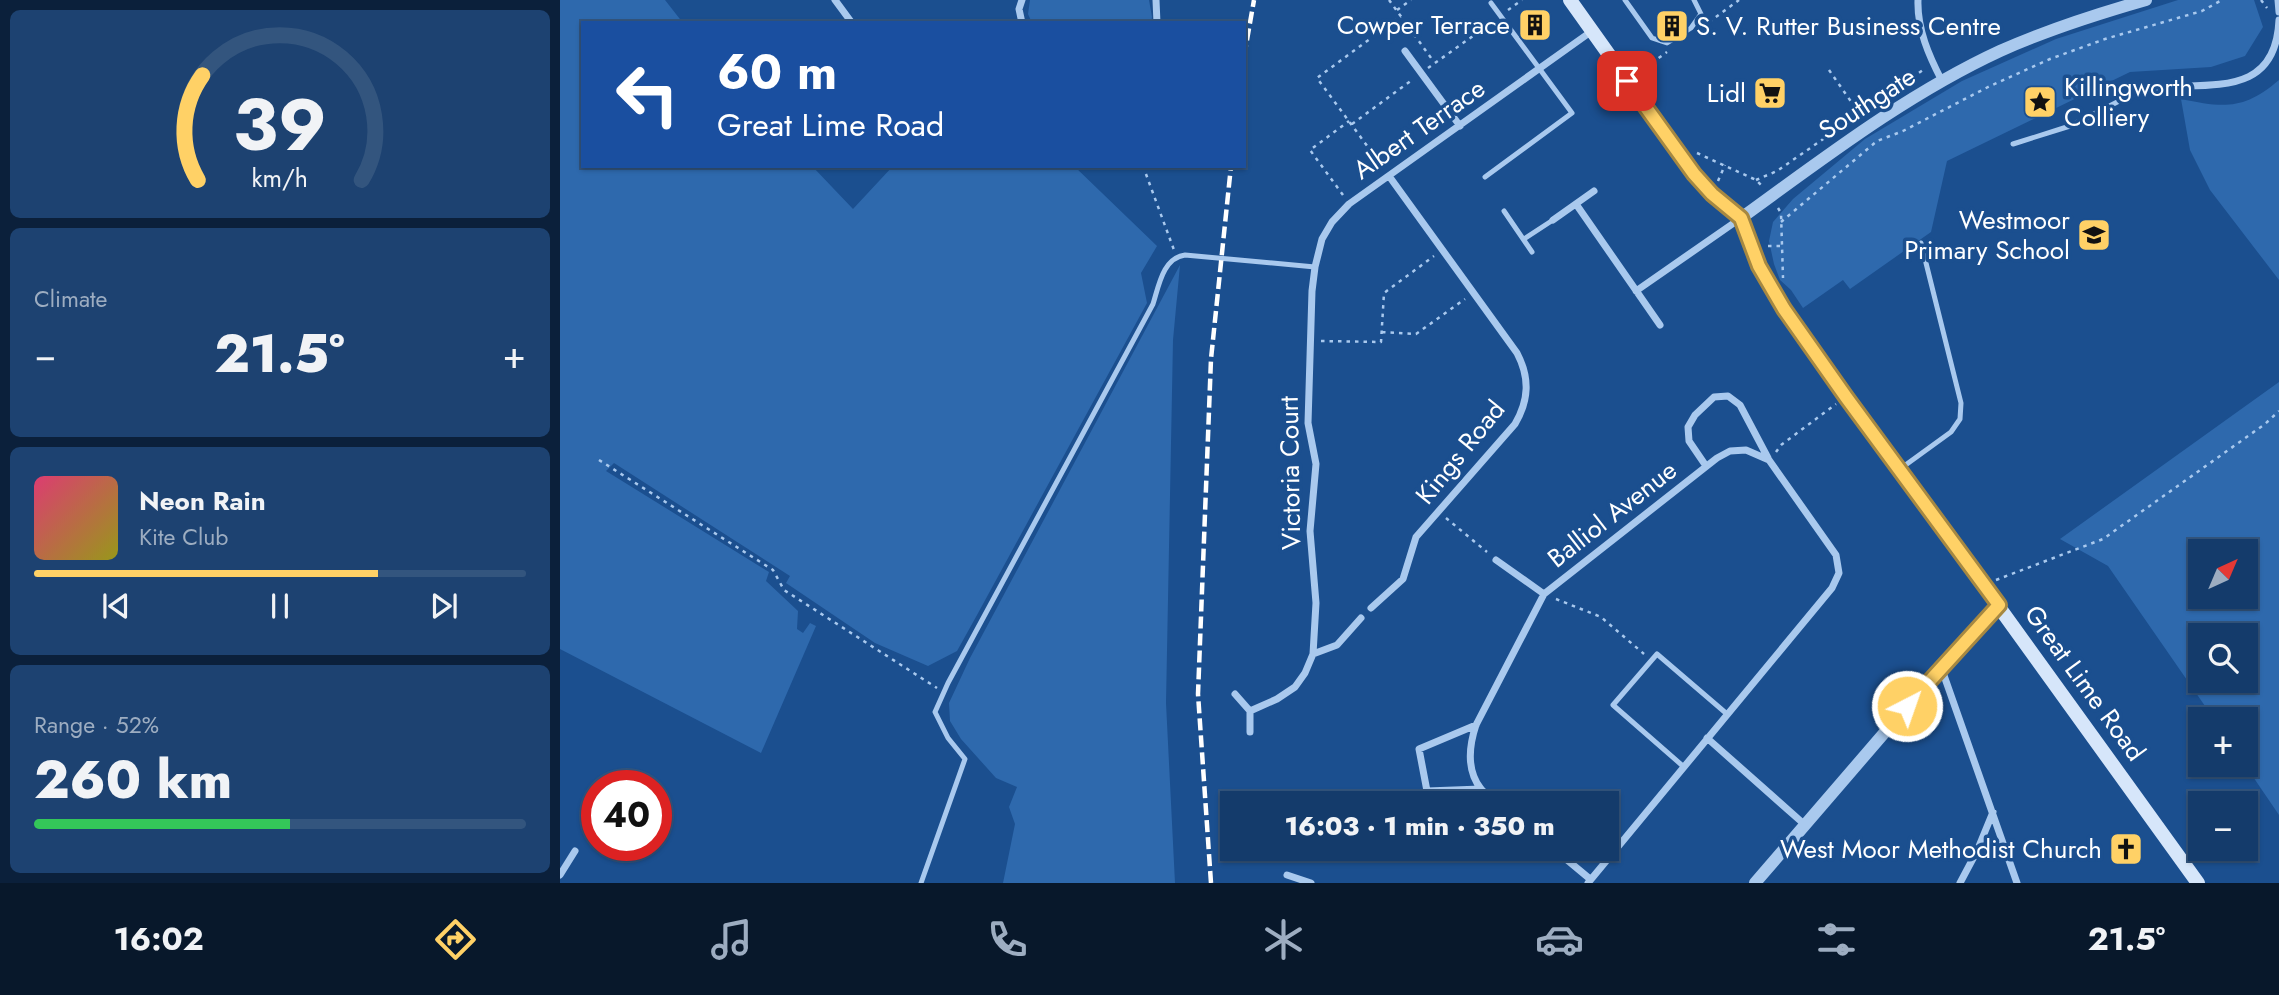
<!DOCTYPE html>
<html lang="en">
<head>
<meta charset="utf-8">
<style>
	body { margin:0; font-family:Jost,sans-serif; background:#1d4271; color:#f1f3f6; height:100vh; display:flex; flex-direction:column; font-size:26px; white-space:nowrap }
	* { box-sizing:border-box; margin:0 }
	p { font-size:23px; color:#9dadc1 }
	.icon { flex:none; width:38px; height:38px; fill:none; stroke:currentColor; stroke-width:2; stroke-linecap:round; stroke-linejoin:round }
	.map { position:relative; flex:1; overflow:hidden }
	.details { display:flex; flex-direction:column; gap:10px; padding:10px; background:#0b203b; width:560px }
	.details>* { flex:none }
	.banner { position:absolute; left:21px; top:21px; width:665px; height:147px; border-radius:0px; box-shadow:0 2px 5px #0004,0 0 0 2px #33557e; background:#1a4fa0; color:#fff; overflow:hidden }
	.needle { width:46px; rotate:44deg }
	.controls { position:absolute; left:1628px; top:539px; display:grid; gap:14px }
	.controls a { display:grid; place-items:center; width:70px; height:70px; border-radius:0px; background:#143b6b; box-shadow:0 2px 5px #0004,0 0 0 2px #33557e; font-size:35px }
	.speed { position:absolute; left:21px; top:770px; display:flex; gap:14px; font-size:35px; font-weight:700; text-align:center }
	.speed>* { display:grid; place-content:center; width:91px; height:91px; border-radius:50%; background:#143b6b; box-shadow:0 2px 5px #0004,0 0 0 2px #33557e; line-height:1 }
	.speed .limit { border:10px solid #d22; background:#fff; color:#111 }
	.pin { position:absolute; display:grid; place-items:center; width:60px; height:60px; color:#fff; margin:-30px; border-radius:14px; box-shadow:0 4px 10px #0006 }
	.me { position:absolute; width:77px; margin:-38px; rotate:41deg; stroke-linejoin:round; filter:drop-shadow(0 0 5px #0008) }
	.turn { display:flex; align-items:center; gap:24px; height:147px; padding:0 21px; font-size:32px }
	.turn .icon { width:91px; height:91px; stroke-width:2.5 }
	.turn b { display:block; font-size:49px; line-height:60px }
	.big { font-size:52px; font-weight:800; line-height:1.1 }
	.details .card { flex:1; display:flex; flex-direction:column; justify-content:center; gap:10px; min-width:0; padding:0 24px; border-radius:10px; background:#1d4271 }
	.details .dial { align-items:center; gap:0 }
	.dial svg { height:182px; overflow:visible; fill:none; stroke:#33557e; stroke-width:7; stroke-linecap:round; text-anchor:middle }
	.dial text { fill:#f1f3f6; stroke:none }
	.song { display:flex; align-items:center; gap:21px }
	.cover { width:84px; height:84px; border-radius:10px; background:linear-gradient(135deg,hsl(340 70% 55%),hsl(60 70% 35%)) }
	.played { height:7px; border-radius:4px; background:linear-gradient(90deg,#ffd166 70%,#33557e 70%) }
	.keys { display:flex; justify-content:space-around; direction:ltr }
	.heat { display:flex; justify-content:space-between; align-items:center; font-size:38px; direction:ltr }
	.charge { height:10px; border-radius:5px; background:linear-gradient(90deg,#34c759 52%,#33557e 0) }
	.trip { position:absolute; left:660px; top:791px; width:399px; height:70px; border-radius:0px; background:#143b6b; box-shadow:0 2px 5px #0004,0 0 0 2px #33557e; font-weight:800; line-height:70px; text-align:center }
	.dock { display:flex; height:112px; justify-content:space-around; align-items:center; background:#08182b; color:#9dadc1 }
	.dock .icon { width:49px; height:49px }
	.dock .active { color:#ffd166 }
	.dock b { font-size:32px; color:#f1f3f6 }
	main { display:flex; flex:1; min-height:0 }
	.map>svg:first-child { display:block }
	.green { fill:#2e69ad; fill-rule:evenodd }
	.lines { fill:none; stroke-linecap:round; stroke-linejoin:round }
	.path { stroke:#a9c9ee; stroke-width:2.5; stroke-dasharray:3.5 5; stroke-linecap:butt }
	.service { stroke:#a9c9ee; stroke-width:5 }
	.minor { stroke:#a9c9ee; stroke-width:7 }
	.tertiary { stroke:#a9c9ee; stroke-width:12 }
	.secondary { stroke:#d6e6fa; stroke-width:14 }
	.rail { stroke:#fff; stroke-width:4.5; stroke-dasharray:12 5; stroke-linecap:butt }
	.route-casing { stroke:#a68842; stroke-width:18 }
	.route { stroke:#ffd166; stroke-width:12 }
	.labels { text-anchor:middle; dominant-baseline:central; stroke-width:7; stroke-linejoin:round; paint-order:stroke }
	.poi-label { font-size:26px; fill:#fff; stroke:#1b4f8f; text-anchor:end }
	.street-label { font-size:26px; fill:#fff; stroke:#1b4f8f }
</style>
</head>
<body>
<main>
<section class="details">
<div class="card dial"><svg viewBox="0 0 100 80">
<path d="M14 69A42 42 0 1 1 86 69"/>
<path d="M14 69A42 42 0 0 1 16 23" stroke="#ffd166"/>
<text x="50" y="56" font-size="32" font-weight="700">39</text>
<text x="50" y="72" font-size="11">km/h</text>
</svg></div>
<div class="card"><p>Climate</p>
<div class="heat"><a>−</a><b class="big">21.5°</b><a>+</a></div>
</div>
<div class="card">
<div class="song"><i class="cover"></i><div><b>Neon Rain</b><p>Kite Club</p></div></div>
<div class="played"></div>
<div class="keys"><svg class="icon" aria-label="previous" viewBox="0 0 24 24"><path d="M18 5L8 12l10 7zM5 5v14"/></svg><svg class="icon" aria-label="pause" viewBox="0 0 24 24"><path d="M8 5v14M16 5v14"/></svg><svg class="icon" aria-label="next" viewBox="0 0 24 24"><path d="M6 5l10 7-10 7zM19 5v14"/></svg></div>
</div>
<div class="card"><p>Range · 52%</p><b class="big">260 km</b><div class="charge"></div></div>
</section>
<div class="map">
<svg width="1719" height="883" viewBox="0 0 1719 883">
	<rect width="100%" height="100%" fill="#1b4f8f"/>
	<path class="green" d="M 0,0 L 105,0 L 123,23 L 23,23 L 23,166 L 252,166 L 293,209 L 333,166 L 514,166 L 597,246 L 581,273 L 587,303 L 417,615 L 397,651 L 368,666 L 315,643 L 226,583 L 230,576 L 54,463 L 46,471 L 209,572 L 206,581 L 238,611 L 237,629 L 243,633 L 250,623 L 256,626 L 201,753 L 0,649 Z
		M 470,0 L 589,0 L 592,17 L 591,23 L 472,23 L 468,14 Z
		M 1618,0 L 1694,0 L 1703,27 L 1685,56 L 1651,67 L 1570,72 L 1387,161 L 1371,232 L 1290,289 L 1283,280 L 1243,308 L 1231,290 L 1220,280 L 1214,264 L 1209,241 L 1213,222 L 1233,199 L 1305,139 L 1402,81 L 1496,39 Z
		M 1719,80 L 1719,280 L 1650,190 L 1630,150 L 1621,99 C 1664,108 1684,110 1719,80 Z
		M 620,265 L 613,340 L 606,703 L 615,883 L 443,883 L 455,824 L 449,807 L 457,787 L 436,778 L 401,739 L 390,721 L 389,703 L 410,658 Z
		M 1719,382 L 1719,815 L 1685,765 L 1685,719 L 1654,719 L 1548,566 L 1500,539 ZM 1640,551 L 1685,551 L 1685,597 L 1640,597 ZM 1640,635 L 1685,635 L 1685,681 L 1640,681 Z"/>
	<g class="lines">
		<path class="path" d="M 829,0 L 874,62
			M 1701,0 L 1707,8
			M 837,10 L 851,0
			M 948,10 L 962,0
			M 1149,22 L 1179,0
			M 868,68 L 934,21
			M 1269,70 L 1299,113
			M 1078,73 L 1107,52
			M 792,124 L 852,80
			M 1137,153 L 1196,180 L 1202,186
			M 583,166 L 614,250
			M 822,166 L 757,78 L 841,16
			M 1196,180 L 1217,171 L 1366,68
			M 1158,181 L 1165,165
			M 783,195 L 750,150 L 789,121
			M 1218,208 L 1221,213 L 1223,278
			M 1221,222 L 1317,141 L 1343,131 L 1430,86 L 1490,59 L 1545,39 L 1642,11 L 1662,0
			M 1208,246 L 1222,246
			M 822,332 L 856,334 L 905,299
			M 761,341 L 821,342 L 824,293 L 874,256
			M 1216,452 L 1221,445 L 1276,404
			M 39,460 L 213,570 L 224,590 L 377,688
			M 886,518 L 927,552
			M 1436,580 L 1543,539 L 1705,424 L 1719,411
			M 996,599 L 1041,617 L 1084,654"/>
		<path class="service" d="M 1065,0 L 1092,38 L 1107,43 L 1131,28 L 1141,14 L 1134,0
			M 1453,144 L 1510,126 L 1577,92 L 1604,87
			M 925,177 L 1012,113 L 931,3
			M 944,211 L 972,252
			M 964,239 L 993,220
			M 1340,469 L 1391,432 L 1400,419 L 1401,403 L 1361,243
			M 1124,767 L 1053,705 L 1097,654 L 1167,714
			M 361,883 L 405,759 L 388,738 L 375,712 L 388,683 L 593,304 C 599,285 603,258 625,255 L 755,267"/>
		<path class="minor" d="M 275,0 L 292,23
			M 462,0 L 459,9 L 462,23
			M 596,0 L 597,23
			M 1358,0 C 1357,29 1369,56 1382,81
			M 1718,0 L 1719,12
			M 845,51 L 900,126
			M 1604,87 C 1659,84 1716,93 1719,20
			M 1016,204 L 1100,325
			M 993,220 L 1034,191
			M 1076,291 L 1181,218
			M 1146,466 L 1129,441 L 1128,427 L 1135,415 L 1154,397 L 1168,396 L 1180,405 L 1208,458
			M 936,560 L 984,594
			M 811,608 L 843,579 L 856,537 L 955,424 C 969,400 970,378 957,353 L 829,176
			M 753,654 L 777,645 L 801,618
			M 1381,667 L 1457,883
			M 675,694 L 690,711 L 690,732
			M 690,711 L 717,699 L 735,687 L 745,673 L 753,654 L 756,603 L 750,531 L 756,464 L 748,423 L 752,291 L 755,267 L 762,239 L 772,222 L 789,204 L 1032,31
			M 916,725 L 859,749 L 867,791 L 921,789
			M 1147,738 L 1244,824
			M 939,803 C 933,799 925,794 921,789 C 906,770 909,746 916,725 L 984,594 L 1157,458 L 1170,451 L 1186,450 L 1209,460 L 1276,555 L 1279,573 L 1272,588 L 1028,883
			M 994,849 L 1030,879
			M 0,875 L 15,851
			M 727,875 L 751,883
			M 1400,883 L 1417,851 L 1433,812"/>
		<path class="tertiary" d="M 1181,218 C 1264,158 1347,94 1440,51 C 1487,30 1537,14 1586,0
			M 1195,883 L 1381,667 L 1439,605"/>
		<path class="secondary" d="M 1010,0 L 1134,174 L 1152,194 L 1181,218 L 1199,266 L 1224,309 L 1638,883"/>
		<path class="rail" d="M 684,57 L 694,0
			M 651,883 L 638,694 L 651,359 L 671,166"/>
	</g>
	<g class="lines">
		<defs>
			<path id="route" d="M 1067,81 L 1134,174 L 1152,194 L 1181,218 L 1199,266 L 1224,309 L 1286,397 L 1439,605 L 1347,706"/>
		</defs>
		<use href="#route" class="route-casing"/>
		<use href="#route" class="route"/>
	</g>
	<defs>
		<symbol id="building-square" viewBox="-11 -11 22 22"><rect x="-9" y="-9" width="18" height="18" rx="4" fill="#ffd166" stroke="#1b4f8f"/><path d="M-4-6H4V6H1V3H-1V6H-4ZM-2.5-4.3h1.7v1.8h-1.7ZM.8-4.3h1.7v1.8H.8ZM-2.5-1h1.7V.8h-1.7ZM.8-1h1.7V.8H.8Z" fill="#111"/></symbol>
		<symbol id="supermarket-square" viewBox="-11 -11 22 22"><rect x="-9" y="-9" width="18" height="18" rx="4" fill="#ffd166" stroke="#1b4f8f"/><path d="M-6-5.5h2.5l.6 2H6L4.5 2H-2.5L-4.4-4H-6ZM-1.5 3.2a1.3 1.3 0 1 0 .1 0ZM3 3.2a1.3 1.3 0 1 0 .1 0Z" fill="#111"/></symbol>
		<symbol id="sight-square" viewBox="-11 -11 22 22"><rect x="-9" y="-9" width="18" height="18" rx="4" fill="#ffd166" stroke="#1b4f8f"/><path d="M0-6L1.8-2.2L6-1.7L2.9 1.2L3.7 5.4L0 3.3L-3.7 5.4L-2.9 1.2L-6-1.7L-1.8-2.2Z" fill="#111"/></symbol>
		<symbol id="school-square" viewBox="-11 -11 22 22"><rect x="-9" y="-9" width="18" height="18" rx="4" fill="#ffd166" stroke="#1b4f8f"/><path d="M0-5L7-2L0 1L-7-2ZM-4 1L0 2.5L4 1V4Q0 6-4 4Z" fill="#111"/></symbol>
		<symbol id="church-square" viewBox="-11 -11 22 22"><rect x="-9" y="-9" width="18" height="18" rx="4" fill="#ffd166" stroke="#1b4f8f"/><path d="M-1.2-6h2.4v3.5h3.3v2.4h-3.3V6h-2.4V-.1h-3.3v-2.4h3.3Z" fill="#111"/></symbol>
	</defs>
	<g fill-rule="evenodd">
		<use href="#building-square" x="956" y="6" width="38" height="38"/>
		<use href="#building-square" x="1093" y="7" width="38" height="38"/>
		<use href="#supermarket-square" x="1191" y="74" width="38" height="38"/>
		<use href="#sight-square" x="1461" y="83" width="38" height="38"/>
		<use href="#school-square" x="1515" y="216" width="38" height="38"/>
		<use href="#church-square" x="1547" y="830" width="38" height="38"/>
	</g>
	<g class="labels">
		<g class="poi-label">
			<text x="950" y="25">Cowper Terrace</text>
			<text x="1136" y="26" text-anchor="start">S. V. Rutter Business Centre</text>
			<text x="1504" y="87" text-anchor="start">Killingworth<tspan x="1504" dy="30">Colliery</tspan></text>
			<text x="1186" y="93">Lidl</text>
			<text x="1510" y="220">Westmoor<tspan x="1510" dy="30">Primary School</tspan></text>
			<text x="1542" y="849">West Moor Methodist Church</text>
		</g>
		<g class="street-label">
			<text transform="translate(1307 103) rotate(-33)">Southgate</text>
			<text transform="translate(859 129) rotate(-35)">Albert Terrace</text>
			<text transform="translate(900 452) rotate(-51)">Kings Road</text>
			<text transform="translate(730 473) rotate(-91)">Victoria Court</text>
			<text transform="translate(1052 514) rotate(-38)">Balliol Avenue</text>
			<text transform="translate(1525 683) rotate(54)">Great Lime Road</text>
		</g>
	</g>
</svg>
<div class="controls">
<a><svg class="needle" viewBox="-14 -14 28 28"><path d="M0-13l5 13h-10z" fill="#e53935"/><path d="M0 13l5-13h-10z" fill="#9dadc1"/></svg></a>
<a><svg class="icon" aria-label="search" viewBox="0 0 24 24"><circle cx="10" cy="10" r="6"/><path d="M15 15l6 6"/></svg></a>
<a>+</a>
<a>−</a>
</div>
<div class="speed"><div class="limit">40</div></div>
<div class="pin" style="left:1067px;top:81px;background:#d93025"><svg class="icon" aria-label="arrive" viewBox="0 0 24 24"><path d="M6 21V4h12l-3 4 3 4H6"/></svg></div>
<svg class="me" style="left:1347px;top:706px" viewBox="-20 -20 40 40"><circle r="17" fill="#ffd166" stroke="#fff" stroke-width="3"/><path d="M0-11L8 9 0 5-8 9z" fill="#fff"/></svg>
<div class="trip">16:03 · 1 min · 350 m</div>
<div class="banner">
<div class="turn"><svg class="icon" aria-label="left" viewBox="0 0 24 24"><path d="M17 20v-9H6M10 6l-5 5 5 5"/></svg><div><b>60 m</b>Great Lime Road</div></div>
</div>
</div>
</main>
<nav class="dock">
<b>16:02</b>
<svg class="icon active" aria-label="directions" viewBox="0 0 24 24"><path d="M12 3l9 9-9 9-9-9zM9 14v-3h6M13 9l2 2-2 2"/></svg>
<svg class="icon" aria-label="music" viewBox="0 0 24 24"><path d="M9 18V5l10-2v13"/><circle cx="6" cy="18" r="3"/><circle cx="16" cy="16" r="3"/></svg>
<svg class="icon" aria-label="phone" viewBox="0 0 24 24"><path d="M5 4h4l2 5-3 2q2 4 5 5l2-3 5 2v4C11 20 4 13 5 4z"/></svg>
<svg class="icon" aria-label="climate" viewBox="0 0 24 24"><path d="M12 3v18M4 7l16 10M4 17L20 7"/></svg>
<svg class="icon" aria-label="car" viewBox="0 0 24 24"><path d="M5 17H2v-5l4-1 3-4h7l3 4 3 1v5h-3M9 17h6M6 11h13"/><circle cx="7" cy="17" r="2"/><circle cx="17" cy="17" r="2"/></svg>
<svg class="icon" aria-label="filters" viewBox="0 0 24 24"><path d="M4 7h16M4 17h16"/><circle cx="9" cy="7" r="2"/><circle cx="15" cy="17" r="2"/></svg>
<b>21.5°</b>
</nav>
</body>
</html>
